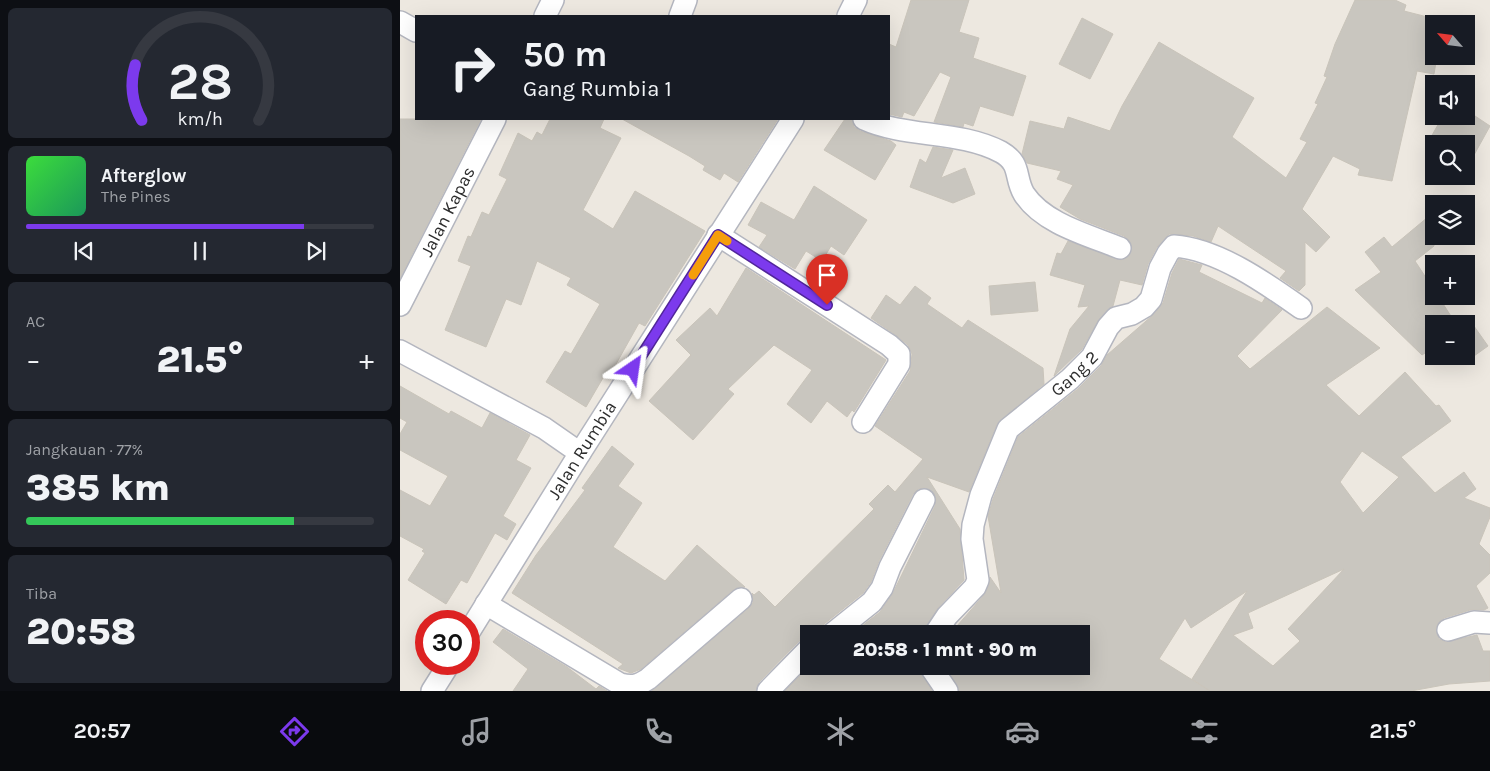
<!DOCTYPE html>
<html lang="id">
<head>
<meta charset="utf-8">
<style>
	body { margin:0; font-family:Karla,sans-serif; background:#242831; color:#f1f3f6; height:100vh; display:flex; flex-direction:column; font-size:19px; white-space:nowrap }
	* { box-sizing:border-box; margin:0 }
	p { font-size:16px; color:#9ea1a6 }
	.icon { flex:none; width:28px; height:28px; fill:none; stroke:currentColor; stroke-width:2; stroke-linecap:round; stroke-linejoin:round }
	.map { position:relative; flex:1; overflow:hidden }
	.details { display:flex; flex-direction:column; gap:8px; padding:8px; background:#0d0f14; width:400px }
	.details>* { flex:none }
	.top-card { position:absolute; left:15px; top:15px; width:475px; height:105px; border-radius:0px; box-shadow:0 5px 20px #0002; background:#171b24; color:#f1f3f6; overflow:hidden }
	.needle { width:32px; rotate:298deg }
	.controls { position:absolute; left:1025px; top:15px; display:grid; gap:10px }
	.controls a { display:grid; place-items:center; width:50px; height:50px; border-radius:0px; background:#171b24; box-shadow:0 5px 20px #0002; font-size:25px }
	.speed { position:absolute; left:15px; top:610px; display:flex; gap:10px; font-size:25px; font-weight:700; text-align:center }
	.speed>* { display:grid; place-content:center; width:65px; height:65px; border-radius:50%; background:#171b24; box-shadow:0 5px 20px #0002; line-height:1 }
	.speed .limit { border:8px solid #d22; background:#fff; color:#111 }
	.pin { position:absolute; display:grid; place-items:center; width:42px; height:42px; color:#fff; margin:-51px -21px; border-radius:50% 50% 50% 0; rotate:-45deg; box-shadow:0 0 5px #0007 }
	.pin .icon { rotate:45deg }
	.me { position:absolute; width:55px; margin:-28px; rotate:32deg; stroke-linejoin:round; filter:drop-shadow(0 0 4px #0008) }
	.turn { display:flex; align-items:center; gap:18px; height:105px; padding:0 25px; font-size:22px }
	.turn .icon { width:65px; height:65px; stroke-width:2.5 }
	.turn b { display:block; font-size:35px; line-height:42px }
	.big { font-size:38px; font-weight:800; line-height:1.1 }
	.details .tile { flex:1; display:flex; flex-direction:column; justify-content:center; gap:8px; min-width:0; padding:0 18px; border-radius:8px; background:#242831 }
	.details .dial { align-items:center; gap:0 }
	.dial svg { height:130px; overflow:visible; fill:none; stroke:#363941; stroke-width:7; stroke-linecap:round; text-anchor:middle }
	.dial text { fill:#f1f3f6; stroke:none }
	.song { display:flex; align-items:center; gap:15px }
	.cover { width:60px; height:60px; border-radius:8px; background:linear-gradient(135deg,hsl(120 70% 55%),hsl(150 70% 35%)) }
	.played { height:5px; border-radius:2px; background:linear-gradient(90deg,#7c3aed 80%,#363941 80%) }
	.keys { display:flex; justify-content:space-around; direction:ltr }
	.heat { display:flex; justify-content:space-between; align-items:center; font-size:28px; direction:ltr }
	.charge { height:8px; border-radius:4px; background:linear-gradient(90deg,#34c759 77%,#363941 0) }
	.trip { position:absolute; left:400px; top:625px; width:290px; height:50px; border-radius:0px; background:#171b24; box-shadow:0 5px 20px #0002; font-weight:800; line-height:50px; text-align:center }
	.dock { display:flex; height:80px; justify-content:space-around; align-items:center; background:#090b0e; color:#9ea1a6 }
	.dock .icon { width:35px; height:35px }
	.dock .active { color:#7c3aed }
	.dock b { font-size:22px; color:#f1f3f6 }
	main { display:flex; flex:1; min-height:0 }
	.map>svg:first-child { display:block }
	.building { fill:#c9c6bf; stroke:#c9c4ba; fill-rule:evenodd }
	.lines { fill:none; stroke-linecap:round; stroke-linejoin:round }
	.minor-casing { stroke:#b4b6bf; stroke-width:24 }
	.minor { stroke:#fff; stroke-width:21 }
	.route-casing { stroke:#51269a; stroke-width:12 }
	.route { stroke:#7c3aed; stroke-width:9 }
	.slow { stroke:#f59e0b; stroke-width:9 }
	.labels { text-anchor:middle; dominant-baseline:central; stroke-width:5; stroke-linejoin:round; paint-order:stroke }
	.street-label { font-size:18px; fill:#2d2d2d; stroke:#fff }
</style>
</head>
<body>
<main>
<section class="details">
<div class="tile dial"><svg viewBox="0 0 100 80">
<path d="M14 69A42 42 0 1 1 86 69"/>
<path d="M14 69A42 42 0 0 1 10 35" stroke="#7c3aed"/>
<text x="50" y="56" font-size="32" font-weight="700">28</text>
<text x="50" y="72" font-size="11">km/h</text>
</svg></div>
<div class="tile">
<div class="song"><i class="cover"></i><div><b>Afterglow</b><p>The Pines</p></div></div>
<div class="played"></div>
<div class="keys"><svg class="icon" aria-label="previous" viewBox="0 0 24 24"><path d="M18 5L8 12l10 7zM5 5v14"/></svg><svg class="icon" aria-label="pause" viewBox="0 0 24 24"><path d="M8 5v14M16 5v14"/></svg><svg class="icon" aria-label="next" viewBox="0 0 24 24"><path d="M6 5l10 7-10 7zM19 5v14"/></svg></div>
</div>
<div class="tile"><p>AC</p>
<div class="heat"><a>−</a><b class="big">21.5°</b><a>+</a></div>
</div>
<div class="tile"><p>Jangkauan · 77%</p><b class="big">385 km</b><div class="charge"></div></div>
<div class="tile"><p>Tiba</p><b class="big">20:58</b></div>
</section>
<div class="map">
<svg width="1090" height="691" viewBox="0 0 1090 691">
	<rect width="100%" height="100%" fill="#ede8e0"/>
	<path class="building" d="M 511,0 L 569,0 L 559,32 L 579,38 L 573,58 L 626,76 L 613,116 L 580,106 L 573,126 L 564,123 L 563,127 L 534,122 L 551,77 L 540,72 L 514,116 L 504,112 L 502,117 L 489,114 L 489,44 L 496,47 Z
		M 955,0 L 995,0 L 1006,5 L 1004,11 L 1043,21 L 1043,24 L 1034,24 L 1034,56 L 1037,56 L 1034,74 L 1017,71 L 992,181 L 958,175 L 960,169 L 933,156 L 902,209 L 930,237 L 916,252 L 905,242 L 905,285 L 899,291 L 880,278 L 886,271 L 818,226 L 811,242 L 793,236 L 769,234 L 757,247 L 748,264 L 742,285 L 720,280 L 713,306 L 699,319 L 682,349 L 654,376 L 670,329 L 689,306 L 678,307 L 685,285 L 650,275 L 657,253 L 661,254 L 668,241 L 721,260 L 728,257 L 732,247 L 730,241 L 724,236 L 680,219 L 660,207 L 673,185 L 657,179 L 661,171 L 627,163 L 622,154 L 630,121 L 664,129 L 668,117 L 710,131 L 722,106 L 759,42 L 854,98 L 832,137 L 886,178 L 907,142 L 900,139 L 918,104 L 915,103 L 927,77 L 924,76 L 935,44 Z
		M 682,18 L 713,34 L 690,79 L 659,64 Z
		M 1043,116 L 1075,116 L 1090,126 L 1074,155 L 1066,150 L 1066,144 L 1027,144 Z
		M 0,119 L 81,119 L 0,278 Z
		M 150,119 L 204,119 L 200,128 L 221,138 L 183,210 L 213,229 L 235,191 L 305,231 L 245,326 L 239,323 L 211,373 L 207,371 L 186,407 L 146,382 L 165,351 L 171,354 L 200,304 L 167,285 L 171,278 L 137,261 L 121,305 L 106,299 L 86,347 L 45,330 L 71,266 L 58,261 L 68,236 L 71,237 L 82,212 L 89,215 L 107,179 L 99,175 L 118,133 L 132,141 L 137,132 L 142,135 Z
		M 222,119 L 378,119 L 338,182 L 324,173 L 320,180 L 303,170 L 305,166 L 289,156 Z
		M 445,119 L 452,119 L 454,127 L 460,131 L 491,141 L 496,145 L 475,180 L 424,150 Z
		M 533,147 L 553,150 L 541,178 L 565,168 L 575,194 L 553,203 L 510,187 L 520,159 L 526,163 Z
		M 414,186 L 467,220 L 444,255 L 431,246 L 422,261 L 406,251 L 395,269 L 359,247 L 367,235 L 348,225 L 361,202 L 394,220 Z
		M 1034,212 L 1034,246 L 1015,261 L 1034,290 L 1034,296 L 1038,296 L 1056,324 L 1034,324 L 1034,347 L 1022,355 L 955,290 L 981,272 L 965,252 L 984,237 L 992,247 Z
		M 779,259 L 802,265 L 799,272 L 862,303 L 865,298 L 882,310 L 837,356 L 850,369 L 927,307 L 980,348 L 926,385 L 959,416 L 1005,372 L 1036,406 L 1039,405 L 1051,421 L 1001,457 L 1035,493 L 1064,472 L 1076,489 L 1064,498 L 1090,508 L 1090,517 L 1079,544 L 1090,555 L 1090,573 L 1076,586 L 1088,608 L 1084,610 L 1070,610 L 1044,618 L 1039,622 L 1036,628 L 1039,639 L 1046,642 L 1077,635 L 1083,651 L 1090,651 L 1090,681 L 1049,684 L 1011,691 L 810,691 L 792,679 L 847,591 L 791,628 L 785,618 L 759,659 L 810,691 L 559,691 L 545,666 L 681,666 L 681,634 L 550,634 L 584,595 L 589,585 L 590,577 L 601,593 L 588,516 L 593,499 L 618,437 L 679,388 L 701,366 L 707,355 L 753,315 L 763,303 L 772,273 ZM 962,451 L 999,477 L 963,513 L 940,482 ZM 944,569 L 888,629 L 900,641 L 873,666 L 833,635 L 853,628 L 848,613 Z
		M 346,268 L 486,360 L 454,412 L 452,410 L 447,417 L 427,401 L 411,423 L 387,404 L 412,370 L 374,345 L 328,389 L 334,394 L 293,440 L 249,401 L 291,355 L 276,340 L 310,308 L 317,316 Z
		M 635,282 L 638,311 L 591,315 L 589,286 Z
		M 515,286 L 531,298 L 527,304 L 562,328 L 568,320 L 643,368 L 644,384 L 597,424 L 569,492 L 527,477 L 560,529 L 564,580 L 537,609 L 523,634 L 452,634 L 480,612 L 492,595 L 535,506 L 536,499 L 534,493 L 524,488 L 518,489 L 513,494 L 479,561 L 471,582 L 463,593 L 424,624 L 420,634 L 409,634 L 409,637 L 400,640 L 359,682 L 356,691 L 252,691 L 349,608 L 353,603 L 352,593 L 354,595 L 359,591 L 375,607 L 474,509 L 469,504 L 488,485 L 495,492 L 523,459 L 475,426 L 510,371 L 512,354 L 508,345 L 497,336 L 471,318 L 486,295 L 500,305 Z
		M 1069,319 L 1088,346 L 1067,361 L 1063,356 L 1066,356 L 1066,324 L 1063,324 Z
		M 0,386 L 49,414 L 51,411 L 82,428 L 90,413 L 130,435 L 116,460 L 131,468 L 103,516 L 116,524 L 107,540 L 95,533 L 67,583 L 61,580 L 46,604 L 8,580 L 25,553 L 22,551 L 24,549 L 0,536 L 0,490 L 30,506 L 48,476 L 0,450 L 0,434 L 7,422 L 0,418 Z
		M 212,446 L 234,464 L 218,486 L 242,503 L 213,547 L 265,581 L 297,545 L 345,587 L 333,590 L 241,669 L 231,673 L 218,668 L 223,664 L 112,593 L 136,555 L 185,490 L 182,488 Z
		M 103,629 L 167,667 L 196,689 L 199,686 L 207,691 L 113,691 L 128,669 L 93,642 Z
		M 410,666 L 518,666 L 532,691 L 385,691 Z"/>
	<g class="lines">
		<defs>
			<g id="minor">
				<path d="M 145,16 L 153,0"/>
				<path d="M 280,16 L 286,0"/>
				<path d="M 448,16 L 456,0"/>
				<path d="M 0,22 L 16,31"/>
				<path d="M 464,119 C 506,138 559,130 601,152 C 622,164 614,177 624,194 C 644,224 688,235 720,248"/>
				<path d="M 318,235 L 489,345 L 499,354 L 499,364 L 463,422"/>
				<path id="s1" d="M 0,305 L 95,119"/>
				<path d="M 0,351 L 144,428 L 180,453"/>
				<path d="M 86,604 L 220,684 C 232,687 237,686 248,679 L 341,599"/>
				<path d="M 1048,630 L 1074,622 L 1090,623"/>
				<path id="s2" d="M 69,632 L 180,453 L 393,119"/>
				<path d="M 432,634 L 472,602 L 482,588 L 490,567 L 524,500"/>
				<path id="s3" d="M 535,634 L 547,616 L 575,587 L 578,580 L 572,539 L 573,525 L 581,495 L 608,429 L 670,379 L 692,357 L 708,327 L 716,318 L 732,314 L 744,307 L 751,299 L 760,268 L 768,253 L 774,246 C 818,249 867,284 901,308"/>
				<path d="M 530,666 L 547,691"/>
				<path d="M 32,691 L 49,664"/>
				<path d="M 368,691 L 409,649"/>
			</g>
		</defs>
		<use href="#minor" class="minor-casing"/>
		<use href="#minor" class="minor"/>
	</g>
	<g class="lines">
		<defs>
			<path id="route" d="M 233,369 L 318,235 L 427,305"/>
		</defs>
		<use href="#route" class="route-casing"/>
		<use href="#route" class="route"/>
		<path class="slow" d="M 293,275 L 318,235 L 327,241"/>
	</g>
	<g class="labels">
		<g class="street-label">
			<text stroke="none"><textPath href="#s1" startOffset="105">Jalan Kapas</textPath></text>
			<text stroke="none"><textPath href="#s3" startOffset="314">Gang 2</textPath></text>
			<text stroke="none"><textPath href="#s2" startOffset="214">Jalan Rumbia</textPath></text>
		</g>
	</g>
</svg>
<div class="controls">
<a><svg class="needle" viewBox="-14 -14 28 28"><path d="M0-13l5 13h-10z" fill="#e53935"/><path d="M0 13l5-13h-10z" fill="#9ea1a6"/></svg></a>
<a><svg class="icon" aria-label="sound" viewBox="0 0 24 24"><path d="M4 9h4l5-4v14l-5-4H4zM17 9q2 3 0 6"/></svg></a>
<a><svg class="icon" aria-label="search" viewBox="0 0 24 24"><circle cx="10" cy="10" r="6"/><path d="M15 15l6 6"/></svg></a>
<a><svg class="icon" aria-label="layers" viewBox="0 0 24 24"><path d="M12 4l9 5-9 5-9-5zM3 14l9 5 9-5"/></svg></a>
<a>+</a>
<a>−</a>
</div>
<div class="speed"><div class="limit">30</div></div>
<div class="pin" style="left:427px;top:305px;background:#d93025"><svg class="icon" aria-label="arrive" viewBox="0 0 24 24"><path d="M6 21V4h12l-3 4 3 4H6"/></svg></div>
<svg class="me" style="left:233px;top:369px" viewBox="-20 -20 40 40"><path d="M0-17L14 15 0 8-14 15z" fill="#7c3aed" stroke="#fff" stroke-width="4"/></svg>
<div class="trip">20:58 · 1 mnt · 90 m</div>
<div class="top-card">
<div class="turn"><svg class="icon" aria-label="right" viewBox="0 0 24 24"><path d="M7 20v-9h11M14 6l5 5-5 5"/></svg><div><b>50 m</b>Gang Rumbia 1</div></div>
</div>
</div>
</main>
<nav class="dock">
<b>20:57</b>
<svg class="icon active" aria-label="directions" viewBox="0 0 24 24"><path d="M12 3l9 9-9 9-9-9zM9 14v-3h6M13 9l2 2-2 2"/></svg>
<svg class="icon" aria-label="music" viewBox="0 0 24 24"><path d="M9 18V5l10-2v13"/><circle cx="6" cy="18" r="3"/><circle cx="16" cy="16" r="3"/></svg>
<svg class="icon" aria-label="phone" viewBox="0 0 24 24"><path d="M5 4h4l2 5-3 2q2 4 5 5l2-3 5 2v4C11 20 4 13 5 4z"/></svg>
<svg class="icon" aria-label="climate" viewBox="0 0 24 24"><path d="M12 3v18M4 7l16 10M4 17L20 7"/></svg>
<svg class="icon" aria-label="car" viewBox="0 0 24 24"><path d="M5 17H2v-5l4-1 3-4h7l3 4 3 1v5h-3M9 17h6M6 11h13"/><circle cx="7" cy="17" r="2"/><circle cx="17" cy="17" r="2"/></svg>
<svg class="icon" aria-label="filters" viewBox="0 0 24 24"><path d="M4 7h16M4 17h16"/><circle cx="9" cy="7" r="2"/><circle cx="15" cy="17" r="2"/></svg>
<b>21.5°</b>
</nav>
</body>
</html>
